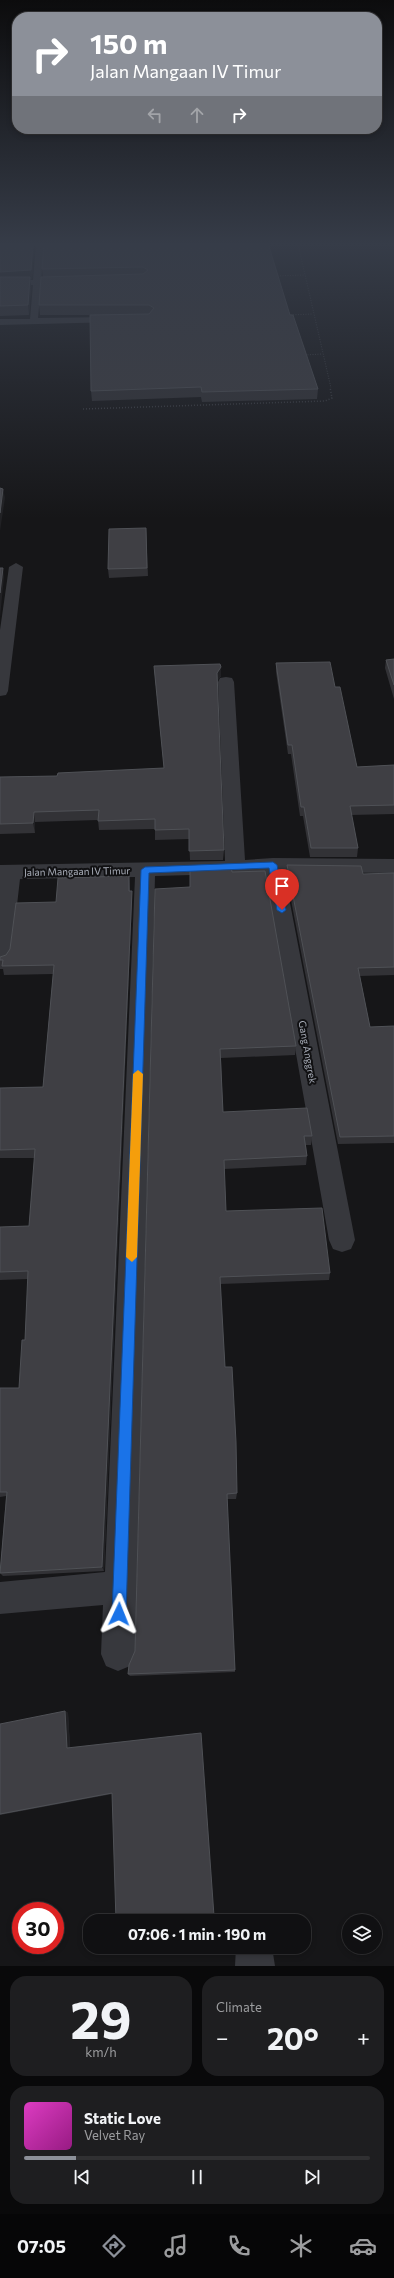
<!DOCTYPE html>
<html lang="en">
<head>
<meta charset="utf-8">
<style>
	body { margin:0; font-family:Commissioner,sans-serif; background:#1e1e20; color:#f1f3f6; height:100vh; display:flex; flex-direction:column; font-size:15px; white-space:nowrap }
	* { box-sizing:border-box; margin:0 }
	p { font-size:13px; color:#9c9d9f }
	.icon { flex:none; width:22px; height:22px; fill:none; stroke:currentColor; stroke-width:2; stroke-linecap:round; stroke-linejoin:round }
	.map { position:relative; height:1966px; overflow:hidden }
	.details { display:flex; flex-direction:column; gap:10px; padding:10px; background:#09090a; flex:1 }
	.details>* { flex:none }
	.top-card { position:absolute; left:12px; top:12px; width:370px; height:122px; border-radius:16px; box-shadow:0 2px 6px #0003,0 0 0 1px #303032; background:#8c9099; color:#fff; overflow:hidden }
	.buttons { position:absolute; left:342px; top:1914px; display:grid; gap:8px }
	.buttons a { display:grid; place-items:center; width:40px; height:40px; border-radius:50%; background:#101012; box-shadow:0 2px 6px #0003,0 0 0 1px #303032; font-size:20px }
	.speed { position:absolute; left:12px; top:1902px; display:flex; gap:8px; font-size:20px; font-weight:700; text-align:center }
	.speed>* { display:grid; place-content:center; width:52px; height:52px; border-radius:50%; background:#101012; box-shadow:0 2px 6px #0003,0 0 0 1px #303032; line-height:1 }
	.speed .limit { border:6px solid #d22; background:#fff; color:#111 }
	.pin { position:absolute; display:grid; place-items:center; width:34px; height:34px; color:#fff; margin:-41px -17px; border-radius:50% 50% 50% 0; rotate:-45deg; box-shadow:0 0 4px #0007 }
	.pin .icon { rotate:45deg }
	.me { position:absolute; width:44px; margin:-22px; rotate:2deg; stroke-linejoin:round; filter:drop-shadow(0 0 3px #0008) }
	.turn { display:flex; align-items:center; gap:14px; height:84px; padding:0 12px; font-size:18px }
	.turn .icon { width:52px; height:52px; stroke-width:2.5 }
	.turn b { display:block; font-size:28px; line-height:34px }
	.lanes { display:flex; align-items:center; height:38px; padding:0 12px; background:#0003; justify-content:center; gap:20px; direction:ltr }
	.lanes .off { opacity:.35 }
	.big { font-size:30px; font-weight:700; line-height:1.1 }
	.details .widget { flex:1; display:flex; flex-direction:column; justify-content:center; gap:6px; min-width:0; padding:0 14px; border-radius:16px; background:#1e1e20 }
	.details .dial { align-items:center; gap:0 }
	.dial b { font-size:52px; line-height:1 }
	.song { display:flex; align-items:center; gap:12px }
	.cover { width:48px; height:48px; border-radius:6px; background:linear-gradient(135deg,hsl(310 70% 55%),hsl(310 70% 35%)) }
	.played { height:4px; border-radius:2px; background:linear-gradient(90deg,#8c9099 15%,#303032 15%) }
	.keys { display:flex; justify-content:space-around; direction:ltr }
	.heat { display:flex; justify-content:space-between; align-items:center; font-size:22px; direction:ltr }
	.details .tiles { flex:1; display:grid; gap:10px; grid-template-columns:1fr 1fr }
	.widget:last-child { grid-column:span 2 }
	.trip { position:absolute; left:83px; top:1914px; width:228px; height:40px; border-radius:16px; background:#101012; box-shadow:0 2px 6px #0003,0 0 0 1px #303032; font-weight:700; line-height:40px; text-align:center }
	.tabs { display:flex; height:64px; justify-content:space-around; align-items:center; background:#060607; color:#9c9d9f }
	.tabs .icon { width:28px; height:28px }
	.tabs .selected { color:#8c9099 }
	.tabs b { font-size:18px; color:#f1f3f6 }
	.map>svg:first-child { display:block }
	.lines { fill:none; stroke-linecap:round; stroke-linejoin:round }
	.path-far1 { stroke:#3d3f44; stroke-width:1; stroke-dasharray:1 1.5; stroke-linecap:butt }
	.path { stroke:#3d3f44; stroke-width:1.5; stroke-dasharray:1 2; stroke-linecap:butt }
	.lane { fill:#37383d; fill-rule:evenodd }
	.street { fill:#37383d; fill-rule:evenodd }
	.wall { fill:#323236 }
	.shaded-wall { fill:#212124 }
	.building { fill:#3f3f44; stroke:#4f5156 }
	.route { fill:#1a73e8; stroke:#114b97 }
	.slow { fill:#f59e0b }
	.labels { text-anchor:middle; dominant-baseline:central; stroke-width:4; stroke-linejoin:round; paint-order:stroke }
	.street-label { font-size:10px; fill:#a8adb8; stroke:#111113 }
</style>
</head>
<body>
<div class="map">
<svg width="394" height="1966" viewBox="0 0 394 1966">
	<rect width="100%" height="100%" fill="#161618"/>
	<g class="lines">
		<path class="path-far1" d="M 298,244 L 331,388
			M 275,276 L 305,275
			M 288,315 L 313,314
			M 305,355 L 322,354"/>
		<path class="path" d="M 83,409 L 325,401 L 332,398 L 330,387"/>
		<path class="lane" d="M 36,244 L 44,244 L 41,280 L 65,280 L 69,282 L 65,284 L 41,285 L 38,318 L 113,317 L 117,320 L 116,322 L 0,325 L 0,319 L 30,319 L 33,285 L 0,285 L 0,281 L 33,280 Z"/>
		<path class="street" d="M 16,563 L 23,567 L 8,691 L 6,695 L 0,696 L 0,630 L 9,567 Z
			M 226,677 L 232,678 L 234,682 L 245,860 L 273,858 L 394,859 L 394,873 L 284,872 L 355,1240 L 351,1249 L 342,1252 L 333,1249 L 329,1240 L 264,873 L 155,876 L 135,1654 L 130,1666 L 118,1671 L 106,1666 L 101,1654 L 103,1605 L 0,1614 L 0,1582 L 105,1572 L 135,877 L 20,879 L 11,957 L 8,963 L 0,965 L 0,865 L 225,861 L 218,682 L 220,678 Z
			M 236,1947 L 272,1947 L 275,1966 L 235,1966 Z"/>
	</g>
	<path class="wall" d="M 0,244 L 34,244 L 34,248 L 32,279 L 30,279 L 31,286 L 29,315 L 0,316 Z
		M 271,253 L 290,315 L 318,389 L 317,399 L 202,402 L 201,397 L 92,401 L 91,391 L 123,315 L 40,315 L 39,305 L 43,277 L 42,269 Z
		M 146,528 L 148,576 L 109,578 L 108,569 Z
		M 394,659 L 394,699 L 385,668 L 386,660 Z
		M 276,663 L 335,687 L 357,767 L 394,765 L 394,814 L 351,815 L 358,848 L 357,857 L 310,857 L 303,816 L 300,816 L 291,754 L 288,754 L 276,672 Z
		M 154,666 L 221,676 L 217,681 L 224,850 L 223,860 L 190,860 L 189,839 L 155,840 L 155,829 L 99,830 L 98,820 L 35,822 L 35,833 L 0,834 L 0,777 L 57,776 L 164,768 Z
		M 287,865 L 363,874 L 394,873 L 394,975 L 360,976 L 370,1027 L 394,1026 L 394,1143 L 338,1144 L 286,874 Z
		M 129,876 L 130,891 L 132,900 L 104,1571 L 3,1576 L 0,1573 L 6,1496 L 0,1497 L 0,1388 L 19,1388 L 25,1340 L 28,1279 L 0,1280 L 0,1227 L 29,1226 L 35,1158 L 0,1158 L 0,1088 L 43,1087 L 53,974 L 4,975 L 3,969 L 0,969 L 0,957 L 6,955 L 56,902 Z
		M 190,887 L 296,1046 L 295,1055 L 221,1058 L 223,1112 L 312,1136 L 311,1145 L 306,1145 L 307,1156 L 306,1165 L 224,1169 L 226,1211 L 330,1273 L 329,1280 L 220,1284 L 225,1367 L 237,1493 L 236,1499 L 227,1499 L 235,1670 L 235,1672 L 130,1676 L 128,1674 L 135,1651 Z
		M 65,1711 L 68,1713 L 70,1748 L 201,1733 L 112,1794 L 0,1815 L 0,1724 Z"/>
	<path class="shaded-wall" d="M 33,244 L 34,244 L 34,248 L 32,279 L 30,279 L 31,286 L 29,315 L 28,305 L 0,281 L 0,272 Z
		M 3,489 L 5,498 L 0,531 L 0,513 Z
		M 3,568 L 4,577 L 0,617 L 0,593 Z
		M 221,667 L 221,676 L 216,682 L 217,673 Z
		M 34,812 L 35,822 L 35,833 L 33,823 Z
		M 132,891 L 132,900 L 104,1571 L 102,1567 Z
		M 65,1711 L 68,1713 L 70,1749 L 67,1748 Z"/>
	<path class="building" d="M 0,244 L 33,244 L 31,270 L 0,272 Z
		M 44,244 L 269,244 L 271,253 L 290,315 L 293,315 L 318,389 L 202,392 L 201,387 L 91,391 L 90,315 L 149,314 L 154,308 L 149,305 L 39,305 L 41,277 L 143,274 L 148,270 L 143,267 L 42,269 Z
		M 0,277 L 30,277 L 28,305 L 0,306 Z
		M 0,488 L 3,489 L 0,513 Z
		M 146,528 L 147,568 L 108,569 L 109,529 Z
		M 0,568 L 3,568 L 0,593 Z
		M 394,659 L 394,685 L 386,660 Z
		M 330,662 L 335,687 L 340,687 L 357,767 L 394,765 L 394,805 L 350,806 L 358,848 L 311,848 L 304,807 L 301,807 L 292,745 L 288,745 L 276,663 Z
		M 220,664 L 221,667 L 217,673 L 224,850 L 189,851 L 189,829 L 155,830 L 155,819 L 98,821 L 99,810 L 34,812 L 33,823 L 0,824 L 0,777 L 57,776 L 58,773 L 164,768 L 154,666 Z
		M 287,865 L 361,866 L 363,874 L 394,873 L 394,967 L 358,968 L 370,1027 L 394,1026 L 394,1136 L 340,1137 Z
		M 231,866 L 232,872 L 265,871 L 296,1046 L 220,1049 L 223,1112 L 307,1108 L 312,1136 L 304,1136 L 307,1156 L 224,1160 L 226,1211 L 322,1208 L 330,1273 L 220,1277 L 225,1367 L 232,1367 L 236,1442 L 237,1493 L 227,1494 L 235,1670 L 128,1674 L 129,1665 L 135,1651 L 155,889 L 190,887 L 190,867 Z
		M 129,876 L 129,891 L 132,891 L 102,1567 L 0,1573 L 7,1492 L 0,1492 L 0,1388 L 19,1388 L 22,1340 L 25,1340 L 28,1271 L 0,1272 L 0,1227 L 29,1226 L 35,1149 L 0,1150 L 0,1088 L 43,1087 L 54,965 L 2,966 L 3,960 L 0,960 L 0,957 L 6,955 L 10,949 L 16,903 L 56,902 L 58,878 Z
		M 65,1711 L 67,1748 L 201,1733 L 214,1916 L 174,1921 L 116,1921 L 112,1793 L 0,1814 L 0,1724 Z"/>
	<linearGradient id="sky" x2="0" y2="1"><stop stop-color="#0c0c0d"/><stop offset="0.47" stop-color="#363c48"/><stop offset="1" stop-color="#363c48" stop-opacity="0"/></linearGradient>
	<rect width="394" height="519" fill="url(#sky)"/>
	<path class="route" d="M 273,862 L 277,865 L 286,910 L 282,913 L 277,910 L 269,868 L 149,873 L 126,1614 L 124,1619 L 119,1621 L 114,1619 L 112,1614 L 141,870 L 145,867 Z"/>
	<path class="slow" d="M 138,1070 L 143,1074 L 137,1257 L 132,1262 L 126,1257 L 133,1074 Z"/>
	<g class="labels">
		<g class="street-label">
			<text transform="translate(77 871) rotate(-1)">Jalan Mangaan IV Timur</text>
			<text transform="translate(308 1052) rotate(80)">Gang Anggrek</text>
		</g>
	</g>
</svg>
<div class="buttons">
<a><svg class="icon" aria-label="layers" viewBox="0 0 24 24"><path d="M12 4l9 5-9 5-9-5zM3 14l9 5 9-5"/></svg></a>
</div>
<div class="speed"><div class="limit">30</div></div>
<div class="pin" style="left:282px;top:910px;background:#d93025"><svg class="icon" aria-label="arrive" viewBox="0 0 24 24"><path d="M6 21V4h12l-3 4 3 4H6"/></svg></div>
<svg class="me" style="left:119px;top:1614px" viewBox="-20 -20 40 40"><path d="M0-17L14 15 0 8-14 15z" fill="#1a73e8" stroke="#fff" stroke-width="4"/></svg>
<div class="trip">07:06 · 1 min · 190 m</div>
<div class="top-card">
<div class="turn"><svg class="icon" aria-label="right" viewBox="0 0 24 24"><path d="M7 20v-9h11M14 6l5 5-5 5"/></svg><div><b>150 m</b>Jalan Mangaan IV Timur</div></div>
<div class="lanes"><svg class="icon off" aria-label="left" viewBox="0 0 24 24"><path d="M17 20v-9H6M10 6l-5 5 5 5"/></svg><svg class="icon off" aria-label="ahead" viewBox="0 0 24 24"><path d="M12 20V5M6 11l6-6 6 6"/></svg><svg class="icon" aria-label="right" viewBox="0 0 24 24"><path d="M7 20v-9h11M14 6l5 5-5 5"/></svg></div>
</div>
</div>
<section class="details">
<div class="tiles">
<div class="widget dial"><b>29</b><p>km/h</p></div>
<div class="widget"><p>Climate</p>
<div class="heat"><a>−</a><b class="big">20°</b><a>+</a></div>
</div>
<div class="widget">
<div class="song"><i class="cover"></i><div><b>Static Love</b><p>Velvet Ray</p></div></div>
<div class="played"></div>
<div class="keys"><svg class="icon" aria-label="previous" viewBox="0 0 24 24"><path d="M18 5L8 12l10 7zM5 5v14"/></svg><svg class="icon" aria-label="pause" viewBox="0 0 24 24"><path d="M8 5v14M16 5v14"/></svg><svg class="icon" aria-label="next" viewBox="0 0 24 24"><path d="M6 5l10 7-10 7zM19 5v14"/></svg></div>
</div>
</div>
</section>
<nav class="tabs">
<b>07:05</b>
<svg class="icon selected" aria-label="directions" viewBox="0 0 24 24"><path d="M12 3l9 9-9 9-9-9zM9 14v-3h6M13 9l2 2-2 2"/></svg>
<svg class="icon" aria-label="music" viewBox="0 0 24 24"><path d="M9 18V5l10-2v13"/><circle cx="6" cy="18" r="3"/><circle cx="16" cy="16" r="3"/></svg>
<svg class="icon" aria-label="phone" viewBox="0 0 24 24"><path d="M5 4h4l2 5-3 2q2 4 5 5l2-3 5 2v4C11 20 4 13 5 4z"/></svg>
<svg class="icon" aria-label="climate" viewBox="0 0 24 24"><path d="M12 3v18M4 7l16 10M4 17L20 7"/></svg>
<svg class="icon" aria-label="car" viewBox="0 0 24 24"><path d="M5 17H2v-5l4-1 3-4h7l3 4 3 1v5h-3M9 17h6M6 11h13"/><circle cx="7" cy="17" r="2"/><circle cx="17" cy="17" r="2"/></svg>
</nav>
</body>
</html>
